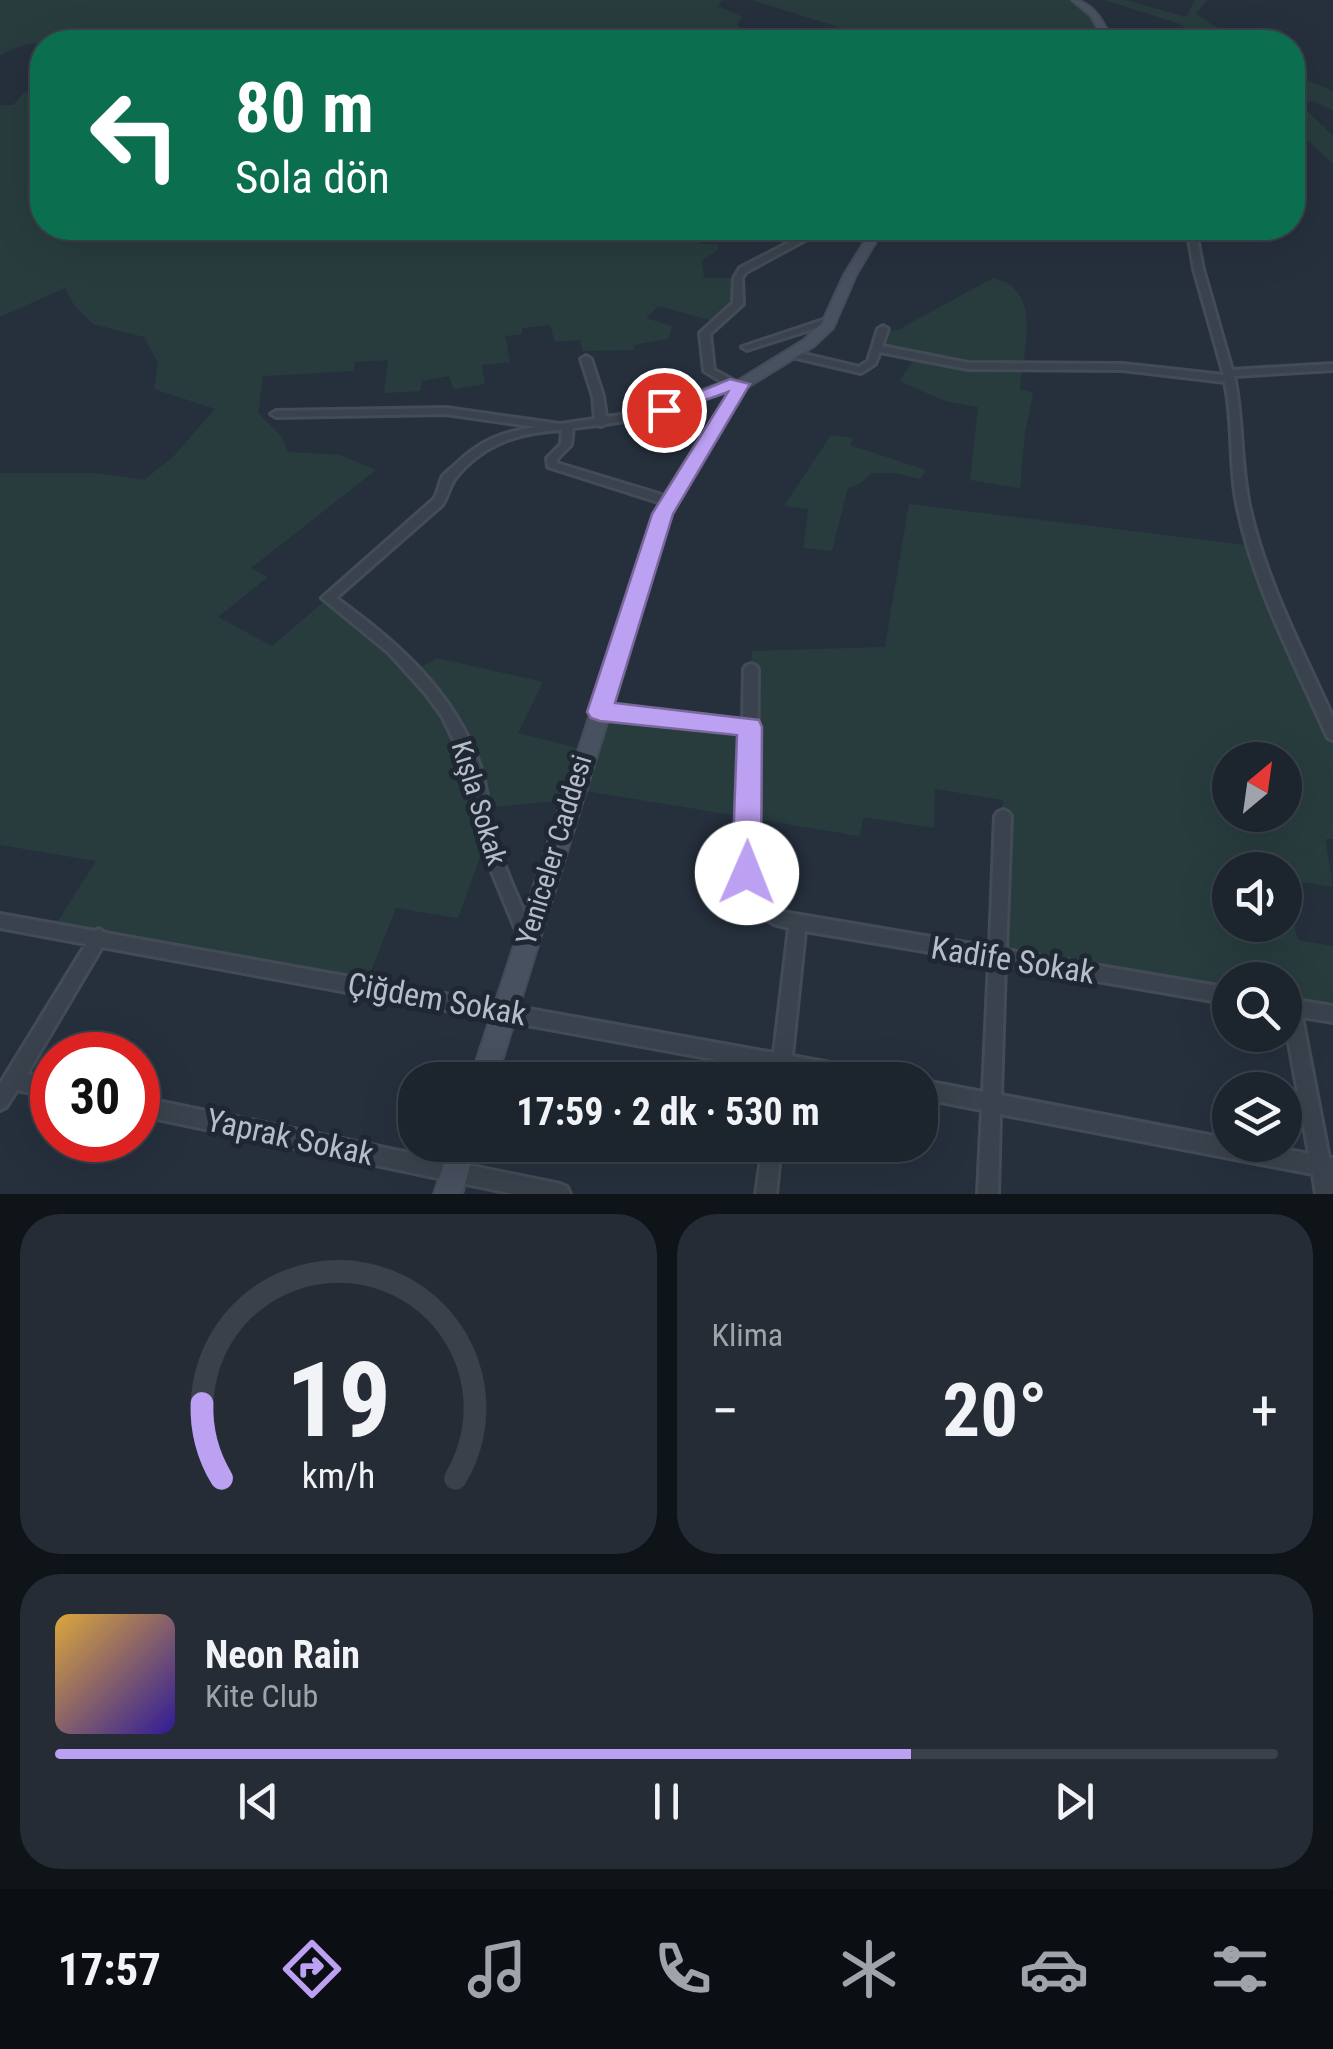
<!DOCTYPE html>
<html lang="tr">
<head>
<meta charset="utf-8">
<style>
	body { margin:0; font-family:"Roboto Condensed",sans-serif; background:#252c36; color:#f1f3f6; height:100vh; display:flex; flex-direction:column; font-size:38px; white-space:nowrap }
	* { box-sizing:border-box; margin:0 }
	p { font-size:32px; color:#a0a4aa }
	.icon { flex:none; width:55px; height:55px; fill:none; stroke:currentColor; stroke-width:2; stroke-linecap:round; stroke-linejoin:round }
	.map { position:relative; height:1194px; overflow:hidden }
	.panel { display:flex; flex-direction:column; gap:20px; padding:20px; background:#0f1419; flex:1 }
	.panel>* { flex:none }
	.guide { position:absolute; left:30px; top:30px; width:1275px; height:210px; border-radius:40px; box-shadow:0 10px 40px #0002,0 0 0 2px #3a414a; background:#0b6e4f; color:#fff; overflow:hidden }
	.needle { width:65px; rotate:29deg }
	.fabs { position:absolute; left:1212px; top:742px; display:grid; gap:20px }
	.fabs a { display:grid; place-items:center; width:90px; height:90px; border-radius:50%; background:#1c242e; box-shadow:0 10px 40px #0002,0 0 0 2px #3a414a; font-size:50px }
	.speed { position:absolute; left:30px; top:1032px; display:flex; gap:20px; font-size:50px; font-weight:700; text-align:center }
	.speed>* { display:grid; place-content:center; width:130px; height:130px; border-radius:50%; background:#1c242e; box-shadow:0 10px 40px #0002,0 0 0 2px #3a414a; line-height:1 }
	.speed .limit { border:15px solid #d22; background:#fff; color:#111 }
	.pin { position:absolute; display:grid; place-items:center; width:85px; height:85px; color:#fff; margin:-42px; border:5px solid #fff; border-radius:50%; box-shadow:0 2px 10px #0007 }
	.me { position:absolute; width:110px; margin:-55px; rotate:1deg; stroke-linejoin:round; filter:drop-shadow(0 0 8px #0008) }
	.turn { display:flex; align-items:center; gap:35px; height:210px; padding:0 40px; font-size:45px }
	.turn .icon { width:130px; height:130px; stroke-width:2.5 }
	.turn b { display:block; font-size:70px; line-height:85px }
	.big { font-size:75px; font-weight:700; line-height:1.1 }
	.panel .widget { flex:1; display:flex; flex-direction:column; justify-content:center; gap:15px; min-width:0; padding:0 35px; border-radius:40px; background:#252c36 }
	.panel .dial { align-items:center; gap:0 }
	.dial svg { height:260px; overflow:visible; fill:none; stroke:#3a414a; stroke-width:7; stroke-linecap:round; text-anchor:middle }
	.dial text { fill:#f1f3f6; stroke:none }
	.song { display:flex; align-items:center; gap:30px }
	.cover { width:120px; height:120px; border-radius:15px; background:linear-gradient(135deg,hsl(40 70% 55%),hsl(250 70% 35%)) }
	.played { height:10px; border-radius:5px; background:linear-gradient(90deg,#bca0f2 70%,#3a414a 70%) }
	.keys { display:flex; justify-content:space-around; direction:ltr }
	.heat { display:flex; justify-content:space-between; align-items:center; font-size:55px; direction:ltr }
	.panel .tiles { flex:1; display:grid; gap:20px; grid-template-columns:1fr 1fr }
	.widget:last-child { grid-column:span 2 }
	.trip { position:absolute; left:398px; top:1062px; width:540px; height:100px; border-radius:40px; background:#1c242e; box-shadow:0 10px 40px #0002,0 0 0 2px #3a414a; font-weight:700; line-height:100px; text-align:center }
	.tabs { display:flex; height:160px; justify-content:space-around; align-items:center; background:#0b0e12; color:#a0a4aa }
	.tabs .icon { width:70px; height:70px }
	.tabs .on { color:#bca0f2 }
	.tabs b { font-size:45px; color:#f1f3f6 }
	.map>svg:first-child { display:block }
	.green { fill:#283c3e; fill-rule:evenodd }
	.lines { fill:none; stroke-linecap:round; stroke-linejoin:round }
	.street-casing { stroke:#434b56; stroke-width:6 }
	.secondary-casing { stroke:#434b56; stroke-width:4 }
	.street { fill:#3a424d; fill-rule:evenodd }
	.secondary { fill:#485160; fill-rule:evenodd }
	.route { fill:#bca0f2; stroke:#7a689d; stroke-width:2.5 }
	.labels { text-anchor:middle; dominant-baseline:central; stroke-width:10; stroke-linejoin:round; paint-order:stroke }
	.street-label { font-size:28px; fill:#b6bdc8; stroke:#1f2732 }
	.near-street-label { font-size:32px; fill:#b6bdc8; stroke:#1f2732 }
</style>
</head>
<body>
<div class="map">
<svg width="1333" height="1194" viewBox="0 0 1333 1194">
	<rect width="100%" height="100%" fill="#26303d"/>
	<path class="green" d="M 0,0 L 722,0 L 718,6 L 742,17 L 737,25 L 746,34 L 742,42 L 56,41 L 26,44 L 0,55 Z
		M 752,0 L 1076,0 L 1109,42 L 859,42 L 838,27 Z
		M 1104,0 L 1125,0 L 1186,17 L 1195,0 L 1207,0 L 1196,14 L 1239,42 L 1211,42 L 1177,23 Z
		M 1292,73 L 1333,91 L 1333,110 L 1313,101 L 1298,102 L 1333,136 L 1333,164 L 1293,127 Z
		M 42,86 L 42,228 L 708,228 L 699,243 L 719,245 L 718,250 L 702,261 L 704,278 L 738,278 L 739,297 L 717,322 L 658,306 L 646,318 L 672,326 L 668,339 L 633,345 L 635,350 L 583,351 L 580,340 L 555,342 L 550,325 L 522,328 L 522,334 L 505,336 L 510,362 L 482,365 L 485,384 L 454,389 L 449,376 L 422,381 L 420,391 L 384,393 L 388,360 L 355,362 L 353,371 L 263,376 L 258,413 L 281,436 L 288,452 L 340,455 L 376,470 L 251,568 L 268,577 L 218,617 L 272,646 L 328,598 L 415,671 L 437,658 L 543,682 L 518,733 L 585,750 L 600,712 L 749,727 L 752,651 L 885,647 L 909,504 L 1254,546 L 1333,734 L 1333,839 L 1325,839 L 1333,887 L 1285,879 L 1285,870 L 1230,870 L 1230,925 L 1285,925 L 1285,891 L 1298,940 L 1333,946 L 1333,1014 L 1285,1006 L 1285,980 L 1230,980 L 1230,996 L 998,958 L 1003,800 L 935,789 L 934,828 L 864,817 L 859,836 L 574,789 L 570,800 L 481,808 L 487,837 L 458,918 L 396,908 L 365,986 L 53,929 L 96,861 L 0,845 L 0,473 L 94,473 L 144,480 L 172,458 L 215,409 L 154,389 L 158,363 L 144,337 L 93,324 L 74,305 L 65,288 L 0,317 L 0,105 L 13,105 L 24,93 ZM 1230,760 L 1285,760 L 1285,815 L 1230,815 Z
		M 993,278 C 1044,289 1023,351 1020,389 L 1033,393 L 1025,432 L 1020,488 L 970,480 L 978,407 L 945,401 L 899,381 L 916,357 L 877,348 L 883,331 L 898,330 Z
		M 831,435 L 853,438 L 850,445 L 926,470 L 920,479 L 895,473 L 871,473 L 861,483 L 848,488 L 832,551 L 804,548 L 808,509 L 784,506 Z"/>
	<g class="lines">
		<defs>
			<path id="street" d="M 836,228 L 851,228 L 878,234 L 874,236 Z
				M 1187,228 L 1195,228 L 1203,269 L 1232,370 L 1333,364 L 1333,370 L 1234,376 C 1243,418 1240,462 1249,505 C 1265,580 1302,649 1333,718 L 1333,740 L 1328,738 L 1326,734 C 1293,659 1253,585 1237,504 C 1229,464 1234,422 1225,382 L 1123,370 L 968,369 L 880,352 L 875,364 L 861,373 L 788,356 L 786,354 L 791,351 L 859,367 L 868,361 L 878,329 L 883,326 L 888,329 L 882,346 L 968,363 L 1123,364 L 1224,375 L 1194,269 Z
				M 811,231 L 818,233 L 746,272 L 742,278 L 743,304 L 710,334 L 714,370 L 736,382 L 745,383 L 745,387 L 731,387 L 649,417 L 606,424 L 601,426 L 597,425 L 573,428 L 571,445 L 557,459 L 557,463 L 672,498 L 674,501 L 672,504 L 664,504 L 548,467 L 547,458 L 561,444 L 562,430 C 520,432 484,443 456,477 C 450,484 448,496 442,505 L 336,598 C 396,641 453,691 479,763 C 488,787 488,813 495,838 C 505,872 521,904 535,937 L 533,942 L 527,945 L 521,942 L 483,850 L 465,763 L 442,716 L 426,694 L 389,653 L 322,598 L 434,499 C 439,492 439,483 443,476 C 446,472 451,469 455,465 C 481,440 502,432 537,427 L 446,414 L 276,417 L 271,414 L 276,411 L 446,408 L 560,424 L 595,419 L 593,396 L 581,359 L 586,356 L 591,359 L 603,396 L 606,417 L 643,412 L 724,383 L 704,371 L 700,333 L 733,303 L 734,278 L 740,268 Z
				M 832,317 L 835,318 L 835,322 L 750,349 L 747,350 L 742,347 Z
				M 751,664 L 756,666 L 758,669 L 756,883 L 764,900 L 783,912 L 990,947 L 995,816 L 998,812 L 1003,810 L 1008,812 L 1011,816 L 1006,950 L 1230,988 L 1230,1004 L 1005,965 L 1001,1095 L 1230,1139 L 1230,1145 L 1262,1145 L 1309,1154 L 1285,1021 L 1285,998 L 1333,1006 L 1333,1022 L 1302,1017 L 1329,1158 L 1333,1158 L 1333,1194 L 1316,1194 L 1313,1174 L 1000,1114 L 998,1194 L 978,1194 L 982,1110 L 920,1098 L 920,1080 L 983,1092 L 989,962 L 805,931 L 792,1056 L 874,1071 L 880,1074 L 883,1080 L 825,1080 L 790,1074 L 789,1080 L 771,1080 L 772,1070 L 102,947 L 27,1074 L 52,1079 L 52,1097 L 17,1090 L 6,1107 L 0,1110 L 0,1084 L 86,944 L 0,928 L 0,914 L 95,931 L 99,929 L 105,933 L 774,1053 L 789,928 L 774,924 L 752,910 L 740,883 L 743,732 L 600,717 L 595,716 L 593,712 L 595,708 L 600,707 L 743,721 L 744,669 L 746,666 Z
				M 138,1097 L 560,1184 L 567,1187 L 570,1194 L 514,1194 L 138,1115 Z
				M 763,1145 L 781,1145 L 776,1194 L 756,1194 Z"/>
			<path id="secondary" d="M 1072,0 C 1094,1 1105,25 1113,42 L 1105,42 L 1091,16 Z
				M 873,228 L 884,228 L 856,275 L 833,328 L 814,346 L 746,388 L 676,501 L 496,1080 L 470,1080 L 660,501 L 736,382 L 804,340 L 822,323 L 844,275 Z
				M 450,1145 L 476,1145 L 462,1194 L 434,1194 Z"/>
		</defs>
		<use href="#street" class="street-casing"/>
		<use href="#secondary" class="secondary-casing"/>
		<use href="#street" class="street"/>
		<use href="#secondary" class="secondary"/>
	</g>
	<path class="route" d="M 730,379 L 750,384 L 673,514 L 615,703 L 759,720 L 762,727 L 761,873 L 757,882 L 747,885 L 737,882 L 732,873 L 737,735 L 600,721 L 591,718 L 587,712 L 652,514 L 728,392 L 664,415 L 655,410 Z"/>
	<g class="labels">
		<g class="street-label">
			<text transform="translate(479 803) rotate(73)">Kışla Sokak</text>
			<text transform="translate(554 850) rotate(-73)">Yeniceler Caddesi</text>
		</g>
		<g class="near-street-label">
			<text transform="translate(1013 960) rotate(9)">Kadife Sokak</text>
			<text transform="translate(437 999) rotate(10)">Çiğdem Sokak</text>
			<text transform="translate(290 1137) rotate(12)">Yaprak Sokak</text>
		</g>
	</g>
</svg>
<div class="fabs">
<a><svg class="needle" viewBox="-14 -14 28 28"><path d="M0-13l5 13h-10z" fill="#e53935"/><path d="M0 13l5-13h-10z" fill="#a0a4aa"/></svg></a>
<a><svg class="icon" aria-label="sound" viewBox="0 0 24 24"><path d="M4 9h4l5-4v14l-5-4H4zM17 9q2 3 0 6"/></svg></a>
<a><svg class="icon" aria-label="search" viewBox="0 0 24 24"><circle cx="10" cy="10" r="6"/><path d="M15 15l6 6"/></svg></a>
<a><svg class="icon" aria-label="layers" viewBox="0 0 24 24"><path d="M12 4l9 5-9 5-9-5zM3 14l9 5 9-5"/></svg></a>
</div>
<div class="speed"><div class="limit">30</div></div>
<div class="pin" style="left:664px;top:410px;background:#d93025"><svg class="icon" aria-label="arrive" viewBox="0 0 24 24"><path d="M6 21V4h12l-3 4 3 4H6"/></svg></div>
<svg class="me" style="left:747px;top:873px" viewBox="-20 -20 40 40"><circle r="19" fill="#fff"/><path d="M0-13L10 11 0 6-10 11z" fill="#bca0f2"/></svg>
<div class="trip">17:59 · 2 dk · 530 m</div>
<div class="guide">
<div class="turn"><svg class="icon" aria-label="left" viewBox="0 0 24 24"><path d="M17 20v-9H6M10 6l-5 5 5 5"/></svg><div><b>80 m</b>Sola dön</div></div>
</div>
</div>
<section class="panel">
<div class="tiles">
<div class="widget dial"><svg viewBox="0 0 100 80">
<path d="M14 69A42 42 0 1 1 86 69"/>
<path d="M14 69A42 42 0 0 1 8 46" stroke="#bca0f2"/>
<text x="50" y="56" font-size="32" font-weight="700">19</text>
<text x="50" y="72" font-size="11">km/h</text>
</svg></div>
<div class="widget"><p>Klima</p>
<div class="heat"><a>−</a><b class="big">20°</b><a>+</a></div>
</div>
<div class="widget">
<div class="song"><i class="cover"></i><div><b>Neon Rain</b><p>Kite Club</p></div></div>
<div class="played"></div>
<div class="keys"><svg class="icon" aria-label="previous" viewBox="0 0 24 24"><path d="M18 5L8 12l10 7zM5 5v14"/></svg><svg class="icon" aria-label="pause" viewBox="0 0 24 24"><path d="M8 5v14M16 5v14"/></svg><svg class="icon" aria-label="next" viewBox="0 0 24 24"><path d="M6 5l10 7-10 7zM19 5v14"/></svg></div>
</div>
</div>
</section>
<nav class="tabs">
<b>17:57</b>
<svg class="icon on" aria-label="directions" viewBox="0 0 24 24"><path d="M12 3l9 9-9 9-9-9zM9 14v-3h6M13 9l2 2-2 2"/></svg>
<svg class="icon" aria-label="music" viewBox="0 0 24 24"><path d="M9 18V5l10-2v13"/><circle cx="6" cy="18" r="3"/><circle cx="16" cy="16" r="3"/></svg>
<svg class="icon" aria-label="phone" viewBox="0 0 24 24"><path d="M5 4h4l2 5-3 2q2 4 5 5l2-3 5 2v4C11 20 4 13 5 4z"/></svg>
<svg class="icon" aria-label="climate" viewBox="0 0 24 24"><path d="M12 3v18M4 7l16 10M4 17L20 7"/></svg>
<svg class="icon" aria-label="car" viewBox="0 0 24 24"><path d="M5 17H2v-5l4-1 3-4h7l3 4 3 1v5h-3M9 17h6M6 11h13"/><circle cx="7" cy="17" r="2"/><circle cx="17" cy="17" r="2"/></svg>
<svg class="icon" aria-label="filters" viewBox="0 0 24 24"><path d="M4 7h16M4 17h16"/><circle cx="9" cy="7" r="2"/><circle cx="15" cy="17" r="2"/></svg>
</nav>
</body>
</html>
